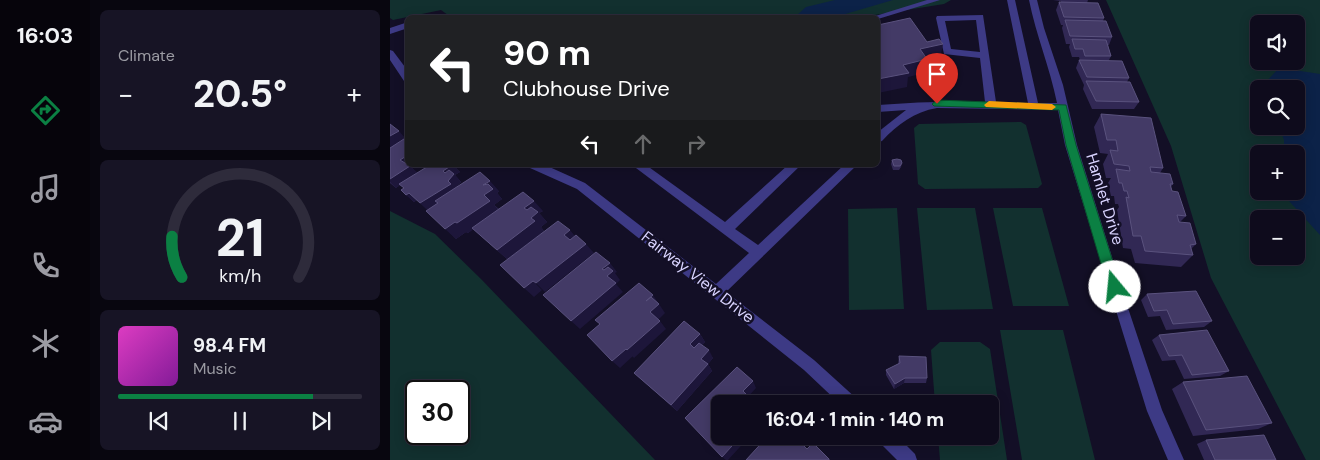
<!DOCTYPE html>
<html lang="en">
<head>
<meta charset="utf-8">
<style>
	body { margin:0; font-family:"DM Sans",sans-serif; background:#171425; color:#f1f3f6; height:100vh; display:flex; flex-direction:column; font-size:19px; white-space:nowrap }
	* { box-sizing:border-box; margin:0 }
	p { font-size:16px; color:#9b9ba3 }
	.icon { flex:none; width:28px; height:28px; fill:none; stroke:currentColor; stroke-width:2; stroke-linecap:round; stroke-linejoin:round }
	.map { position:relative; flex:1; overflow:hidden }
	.side { display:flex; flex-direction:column; gap:10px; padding:10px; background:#08060f; width:300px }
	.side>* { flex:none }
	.banner { position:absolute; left:15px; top:15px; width:475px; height:152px; border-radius:8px; box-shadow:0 2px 12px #0003,0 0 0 1px #2e2b3b; background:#202124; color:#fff; overflow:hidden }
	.fabs { position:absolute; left:860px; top:15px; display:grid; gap:10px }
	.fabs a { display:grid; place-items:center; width:55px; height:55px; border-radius:8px; background:#0e0b1c; box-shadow:0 2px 12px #0003,0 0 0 1px #2e2b3b; font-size:25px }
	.speed { position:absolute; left:15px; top:380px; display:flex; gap:10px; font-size:25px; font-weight:700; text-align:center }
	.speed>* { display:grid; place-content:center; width:65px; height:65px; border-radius:50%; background:#0e0b1c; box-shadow:0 2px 12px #0003,0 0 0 1px #2e2b3b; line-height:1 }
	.speed .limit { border:2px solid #111; border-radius:8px; background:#fff; color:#111 }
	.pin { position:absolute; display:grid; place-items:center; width:42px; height:42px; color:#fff; margin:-51px -21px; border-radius:50% 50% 50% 0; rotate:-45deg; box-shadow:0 0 5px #0007 }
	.pin .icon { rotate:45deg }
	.me { position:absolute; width:55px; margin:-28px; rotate:343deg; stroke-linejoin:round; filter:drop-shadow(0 0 4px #0008) }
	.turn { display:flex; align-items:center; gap:18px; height:105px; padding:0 15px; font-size:22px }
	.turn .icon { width:65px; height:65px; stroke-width:2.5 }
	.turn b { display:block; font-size:35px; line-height:42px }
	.lanes { display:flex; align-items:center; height:48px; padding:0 15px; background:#0003; justify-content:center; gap:25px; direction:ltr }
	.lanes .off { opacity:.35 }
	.big { font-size:38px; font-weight:700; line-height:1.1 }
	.side .card { flex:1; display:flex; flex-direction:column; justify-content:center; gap:8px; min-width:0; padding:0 18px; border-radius:8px; background:#171425 }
	.side .dial { align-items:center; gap:0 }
	.dial svg { height:130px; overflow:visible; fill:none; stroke:#2e2b3b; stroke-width:7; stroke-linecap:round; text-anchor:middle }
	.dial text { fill:#f1f3f6; stroke:none }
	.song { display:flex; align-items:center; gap:15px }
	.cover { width:60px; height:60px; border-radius:8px; background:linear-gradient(135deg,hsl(310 70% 55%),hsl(290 70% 35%)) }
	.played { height:5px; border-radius:2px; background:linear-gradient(90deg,#0b8043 80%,#2e2b3b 80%) }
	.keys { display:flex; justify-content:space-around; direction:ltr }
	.heat { display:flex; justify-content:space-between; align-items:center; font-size:28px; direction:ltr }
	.trip { position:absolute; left:321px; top:395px; width:288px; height:50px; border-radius:8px; background:#0e0b1c; box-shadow:0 2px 12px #0003,0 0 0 1px #2e2b3b; font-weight:700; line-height:50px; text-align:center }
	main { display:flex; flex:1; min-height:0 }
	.menu { display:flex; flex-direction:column; width:90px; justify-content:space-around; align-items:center; background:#06040b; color:#9b9ba3 }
	.menu .icon { width:35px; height:35px }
	.menu .on { color:#0b8043 }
	.menu b { font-size:22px; color:#f1f3f6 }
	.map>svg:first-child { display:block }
	.green { fill:#12302f; fill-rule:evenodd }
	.water { fill:#0c2248 }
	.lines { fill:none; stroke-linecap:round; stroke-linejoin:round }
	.minor { fill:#3d3a85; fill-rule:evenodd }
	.wall { fill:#312854 }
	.shaded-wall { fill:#1d163a }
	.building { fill:#433a66; stroke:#5a527e }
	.route { fill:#0b8043; stroke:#07532c }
	.slow { fill:#f59e0b }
	.labels { text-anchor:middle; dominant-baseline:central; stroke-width:5; stroke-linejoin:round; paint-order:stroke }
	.street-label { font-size:16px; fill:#d9d4ff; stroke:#130f26 }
</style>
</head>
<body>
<main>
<nav class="menu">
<b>16:03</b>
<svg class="icon on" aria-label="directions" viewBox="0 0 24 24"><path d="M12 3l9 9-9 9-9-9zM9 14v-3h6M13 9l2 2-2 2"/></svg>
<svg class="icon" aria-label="music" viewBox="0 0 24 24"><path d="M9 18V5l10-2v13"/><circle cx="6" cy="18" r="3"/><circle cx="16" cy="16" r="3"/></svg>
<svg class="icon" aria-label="phone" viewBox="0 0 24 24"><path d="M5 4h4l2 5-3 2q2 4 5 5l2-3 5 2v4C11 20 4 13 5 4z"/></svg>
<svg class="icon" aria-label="climate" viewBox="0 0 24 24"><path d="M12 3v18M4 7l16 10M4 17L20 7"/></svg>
<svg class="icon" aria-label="car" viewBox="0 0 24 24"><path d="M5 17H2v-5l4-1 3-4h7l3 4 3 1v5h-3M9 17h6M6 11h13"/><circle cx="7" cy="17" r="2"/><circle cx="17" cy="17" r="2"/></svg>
</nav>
<section class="side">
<div class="card"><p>Climate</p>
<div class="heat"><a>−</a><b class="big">20.5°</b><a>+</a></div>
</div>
<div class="card dial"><svg viewBox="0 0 100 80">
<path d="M14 69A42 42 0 1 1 86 69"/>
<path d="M14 69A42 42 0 0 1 8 44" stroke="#0b8043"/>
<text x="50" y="56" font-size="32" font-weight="700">21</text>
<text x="50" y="72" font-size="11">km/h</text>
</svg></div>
<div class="card">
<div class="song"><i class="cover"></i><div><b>98.4 FM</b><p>Music</p></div></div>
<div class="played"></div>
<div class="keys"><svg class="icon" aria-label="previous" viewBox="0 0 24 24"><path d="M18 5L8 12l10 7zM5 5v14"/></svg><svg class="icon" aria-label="pause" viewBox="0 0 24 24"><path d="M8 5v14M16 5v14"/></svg><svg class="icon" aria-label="next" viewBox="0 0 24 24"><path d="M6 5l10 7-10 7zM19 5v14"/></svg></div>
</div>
</section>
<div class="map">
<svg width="930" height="460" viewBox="0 0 930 460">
	<rect width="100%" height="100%" fill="#130f26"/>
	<path class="green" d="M 0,0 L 561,0 L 554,4 L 466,18 L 62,18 L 51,10 L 3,20 L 0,18 Z
		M 716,0 L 930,0 L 930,460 L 916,460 L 821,278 L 781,146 ZM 869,24 L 906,24 L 906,61 L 869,61 ZM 869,89 L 906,89 L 906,126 L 869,126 ZM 869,154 L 906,154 L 906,191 L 869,191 ZM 869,219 L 906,219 L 906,256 L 869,256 Z
		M 631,122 L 636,125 L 652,184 L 648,188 L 535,189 L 528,184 L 524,128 L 529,124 Z
		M 507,208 L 514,309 L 459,310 L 458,209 Z
		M 527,208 L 585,208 L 603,309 L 537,310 Z
		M 603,208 L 652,208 L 679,306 L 623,306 Z
		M 0,211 L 45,234 L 92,280 L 265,460 L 0,460 ZM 69,391 L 69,434 L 26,434 L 26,391 Z
		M 610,330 L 673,330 L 705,460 L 632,460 Z
		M 550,342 L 590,342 L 600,349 L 617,460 L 550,460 L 548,436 L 600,436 L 600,404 L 545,404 L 541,350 Z"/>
	<path class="water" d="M 445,0 L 503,0 L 445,17 L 405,17 L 416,7 Z
		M 887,70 L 904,70 L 930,74 L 930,235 L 890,191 L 906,191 L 906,154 L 894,154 L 894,140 L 889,126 L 906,126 L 906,89 L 877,89 L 877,81 Z"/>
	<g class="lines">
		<path class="minor" d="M 537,0 L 550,0 L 488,19 L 488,18 L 479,18 Z
			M 617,0 L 625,0 L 648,103 L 667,103 C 660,68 646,35 639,0 L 647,0 L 654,28 L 673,85 L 687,145 L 737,305 L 772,410 L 794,460 L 778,460 L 757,411 L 675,145 L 668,110 L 547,108 C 524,112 508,124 492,141 L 488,142 L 488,132 L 516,110 L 488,112 L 488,105 C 524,102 559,101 595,102 L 590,58 L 554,54 L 546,18 L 547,16 L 593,15 L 606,102 L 638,103 ZM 586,20 L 590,52 L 561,49 L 555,21 Z
			M 18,22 L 18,28 L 0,34 L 0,28 Z
			M 0,50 L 3,51 L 18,71 L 18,82 L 14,81 L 0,60 Z
			M 138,165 L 155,165 L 195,183 L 326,284 L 359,253 L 242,165 L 256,165 L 335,222 L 398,165 L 411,165 L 345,229 L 368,245 L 454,165 L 467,165 L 336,292 L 424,360 L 467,399 L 470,404 L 450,404 L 414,370 L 187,189 L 140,168 Z
			M 487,436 L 507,436 L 525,454 L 527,460 L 507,460 L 489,442 Z"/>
	</g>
	<path class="wall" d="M 663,0 L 698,0 L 697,3 L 714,18 L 713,21 L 722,37 L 719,45 L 718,45 L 721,56 L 719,60 L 739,78 L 737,82 L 749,102 L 744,109 L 702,109 L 693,89 L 694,85 L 686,68 L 689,60 L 690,60 L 689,57 L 682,57 L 679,47 L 680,44 L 676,44 L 672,28 L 673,25 L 671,25 L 666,10 L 669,2 L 671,2 L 671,1 Z
		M 711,114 L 773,168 L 770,173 L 783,184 L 781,187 L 782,191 L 796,216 L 790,222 L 806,244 L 801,249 L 803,255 L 791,267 L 745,263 L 741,249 L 733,248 L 727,210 L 729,207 L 728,204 L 725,204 L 724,196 L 721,196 L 718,183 L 721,178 L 716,178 L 713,164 L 718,154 L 710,153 L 704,127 Z
		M 0,124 L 20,166 L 27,173 L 63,165 L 70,172 L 65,175 L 71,182 L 65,188 L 109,191 L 107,193 L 112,199 L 104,205 L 109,209 L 153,211 L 149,213 L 157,222 L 151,227 L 154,231 L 117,259 L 83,229 L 78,233 L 76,232 L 66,239 L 38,210 L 27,200 L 24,202 L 11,190 L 14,188 L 10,185 L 6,188 L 0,183 Z
		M 502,160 L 512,163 L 511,167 L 509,170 L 503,170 L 501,164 Z
		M 757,294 L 822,321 L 814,327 L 776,330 L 770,316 L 758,317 L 751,300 Z
		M 310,334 L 315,342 L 312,345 L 323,358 L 318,364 L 322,371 L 287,411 L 244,373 Z
		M 769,335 L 839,371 L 830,376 L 794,379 L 785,360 L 772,361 L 762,340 Z
		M 509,356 L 537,378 L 536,383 L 514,383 L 504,389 L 496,375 L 496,370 L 508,364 Z
		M 793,382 L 882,423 L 868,429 L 803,436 L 782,389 Z
		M 816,440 L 886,460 L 814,460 L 807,444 Z"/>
	<path class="shaded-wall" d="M 553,44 L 550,59 L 537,62 L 535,73 L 518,77 L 517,87 L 488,93 L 488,79 L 530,49 Z
		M 9,131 L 16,139 L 0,148 L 0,136 Z
		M 18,155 L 18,165 L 21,165 L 18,167 L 10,160 Z
		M 63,165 L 70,172 L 65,175 L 71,182 L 65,188 L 68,191 L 38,211 L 30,203 L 58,181 L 53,171 Z
		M 20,166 L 28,173 L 6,188 L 0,182 L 0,179 Z
		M 100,181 L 109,191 L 107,193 L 112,199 L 104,205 L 110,211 L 78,233 L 76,232 L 66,239 L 55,229 L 94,195 L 93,185 Z
		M 19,193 L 27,200 L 24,202 L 16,195 Z
		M 144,201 L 153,211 L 149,213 L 157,222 L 151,227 L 154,231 L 117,259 L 107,250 L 141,218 L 134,208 Z
		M 180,230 L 188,240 L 182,245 L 174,235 Z
		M 196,244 L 204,253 L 155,292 L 146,283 Z
		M 220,263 L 227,272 L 225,273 L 230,280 L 226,284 L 233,292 L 190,329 L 181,321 L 212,269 Z
		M 143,281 L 152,290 L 144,297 L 134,288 Z
		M 263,295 L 269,304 L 256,301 Z
		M 269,304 L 275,313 L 267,321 L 260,312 Z
		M 270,321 L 276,329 L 244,358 L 237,350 Z
		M 310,334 L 315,342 L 305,352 L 300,344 Z
		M 236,349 L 243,356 L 230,368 L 222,361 Z
		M 319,350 L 323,358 L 318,364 L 322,371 L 287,411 L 281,405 L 311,359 Z
		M 515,378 L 514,383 L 504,389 L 505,384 Z
		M 363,381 L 366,388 L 357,398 L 353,391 Z
		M 358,396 L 362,403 L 361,404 L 352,404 Z
		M 351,436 L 360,436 L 338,460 L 336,460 L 332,457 Z
		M 413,436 L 416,436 L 417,439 L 411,447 L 409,441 Z"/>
	<path class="building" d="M 669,2 L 708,3 L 714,18 L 674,17 Z
		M 520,18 L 537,42 L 549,39 L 553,44 L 530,49 L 537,59 L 513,65 L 519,73 L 488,79 L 488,25 Z
		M 675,20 L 716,21 L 722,37 L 680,36 Z
		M 682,39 L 716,40 L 721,56 L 695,56 L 693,49 L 685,49 Z
		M 689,60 L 732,61 L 739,78 L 697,77 Z
		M 696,81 L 740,82 L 749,102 L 706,101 Z
		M 711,114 L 761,118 L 773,168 L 760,167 L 761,172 L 780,174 L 783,184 L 780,184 L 782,191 L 788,192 L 796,216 L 787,215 L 789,222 L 800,223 L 806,244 L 800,245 L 803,255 L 755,251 L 751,236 L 743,236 L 736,197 L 739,198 L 737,191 L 734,191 L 732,183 L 729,183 L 726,169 L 740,171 L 739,166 L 724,164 L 720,150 L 728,151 L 726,140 L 717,140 Z
		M 0,124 L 9,131 L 0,136 Z
		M 17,137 L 18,138 L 18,155 L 10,160 L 20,166 L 0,179 L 0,148 Z
		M 507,159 L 511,160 L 512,163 L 510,166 L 504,166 L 502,160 Z
		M 40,165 L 62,165 L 53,171 L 55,173 L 59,170 L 64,174 L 58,181 L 61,184 L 30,203 L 19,193 L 16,195 L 11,190 L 14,188 L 9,184 Z
		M 90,172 L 100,181 L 93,185 L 98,184 L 103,189 L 94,195 L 100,201 L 67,223 L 65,222 L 55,229 L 36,211 L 48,203 L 45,201 Z
		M 133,192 L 144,201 L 134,208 L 137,210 L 141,207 L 148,212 L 141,218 L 145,221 L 107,250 L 82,228 Z
		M 168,221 L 180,230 L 174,235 L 180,240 L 186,235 L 196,244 L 146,283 L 143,281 L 134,288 L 110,265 Z
		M 206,252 L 220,263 L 212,269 L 214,270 L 218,267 L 223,271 L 217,276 L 226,283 L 181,321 L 153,295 Z
		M 249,283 L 263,295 L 256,301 L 261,297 L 269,304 L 260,312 L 270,321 L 237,350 L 236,349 L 222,361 L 197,335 L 210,324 L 205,320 Z
		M 806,291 L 822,321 L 783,324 L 777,310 L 764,311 L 757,294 Z
		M 294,321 L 310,334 L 300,344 L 304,348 L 309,343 L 319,350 L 311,359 L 318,364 L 281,405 L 244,373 Z
		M 817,330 L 839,371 L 802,375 L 792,355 L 779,356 L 769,335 Z
		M 509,356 L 536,357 L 537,378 L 515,378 L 505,384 L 496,370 L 510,363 Z
		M 347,367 L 363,381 L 353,391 L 358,396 L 352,403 L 352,404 L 330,404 L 330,436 L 351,436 L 332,457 L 295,418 Z
		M 857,376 L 882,423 L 816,430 L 793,382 Z
		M 874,435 L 886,460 L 825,460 L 816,440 Z
		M 378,436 L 413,436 L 409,441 L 417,449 L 423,443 L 439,459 L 439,460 L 356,460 Z"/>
	<path class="route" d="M 547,100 L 676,105 L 686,145 L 731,287 L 729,291 L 725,292 L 720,291 L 718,287 L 676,145 L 669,110 L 544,106 L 542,104 Z"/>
	<path class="slow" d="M 599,101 L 662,104 L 666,107 L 662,110 L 596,107 L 594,105 Z"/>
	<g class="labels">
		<g class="street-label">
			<text transform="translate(715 199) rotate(73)">Hamlet Drive</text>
			<text transform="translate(308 277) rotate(38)">Fairway View Drive</text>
		</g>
	</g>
</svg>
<div class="fabs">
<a><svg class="icon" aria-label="sound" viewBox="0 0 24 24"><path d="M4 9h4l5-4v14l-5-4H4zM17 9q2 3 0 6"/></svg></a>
<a><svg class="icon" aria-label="search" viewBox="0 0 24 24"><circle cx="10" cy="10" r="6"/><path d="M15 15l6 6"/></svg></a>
<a>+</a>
<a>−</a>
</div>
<div class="speed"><div class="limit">30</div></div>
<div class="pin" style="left:547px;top:104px;background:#d93025"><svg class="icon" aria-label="arrive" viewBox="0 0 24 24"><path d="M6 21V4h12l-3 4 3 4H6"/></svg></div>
<svg class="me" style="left:725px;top:287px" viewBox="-20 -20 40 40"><circle r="19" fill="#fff"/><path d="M0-13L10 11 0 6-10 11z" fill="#0b8043"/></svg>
<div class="trip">16:04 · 1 min · 140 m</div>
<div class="banner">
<div class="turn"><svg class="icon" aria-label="left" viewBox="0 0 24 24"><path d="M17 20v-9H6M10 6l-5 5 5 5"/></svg><div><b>90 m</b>Clubhouse Drive</div></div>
<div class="lanes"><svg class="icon" aria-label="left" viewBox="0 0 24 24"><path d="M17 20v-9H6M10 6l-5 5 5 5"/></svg><svg class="icon off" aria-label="ahead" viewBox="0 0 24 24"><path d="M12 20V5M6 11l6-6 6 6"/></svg><svg class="icon off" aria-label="right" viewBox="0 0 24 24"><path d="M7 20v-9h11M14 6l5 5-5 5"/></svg></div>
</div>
</div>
</main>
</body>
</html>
